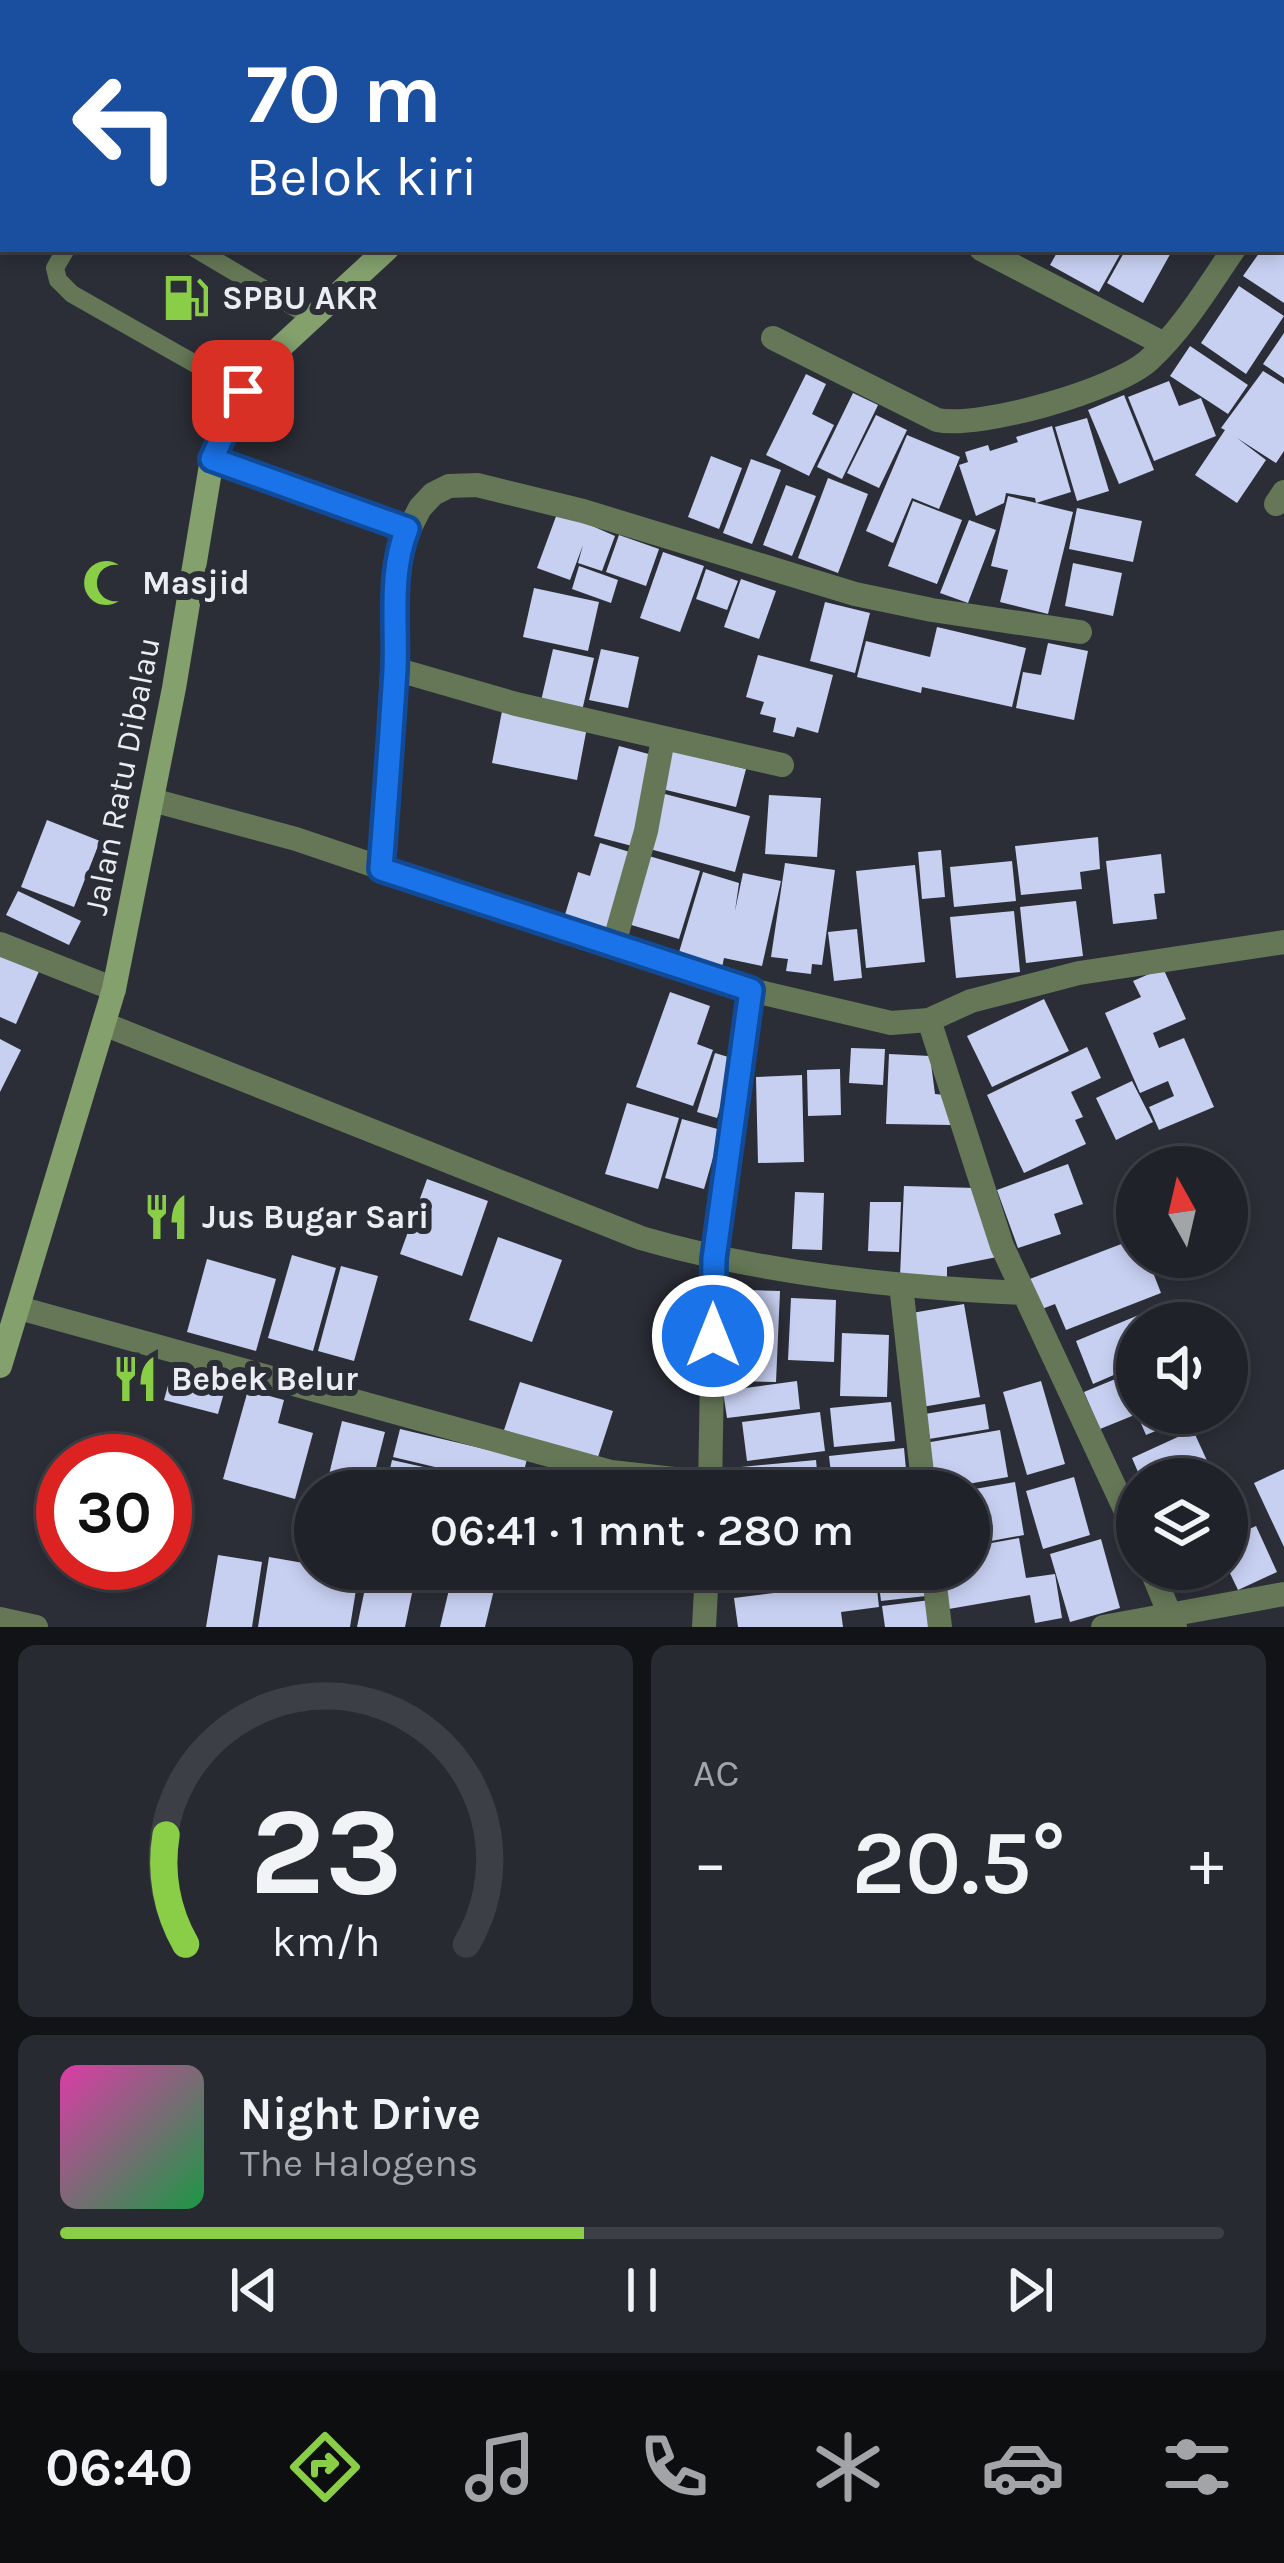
<!DOCTYPE html>
<html lang="id">
<head>
<meta charset="utf-8">
<style>
	body { margin:0; font-family:Karla,sans-serif; background:#282a31; color:#f1f3f6; height:100vh; display:flex; flex-direction:column; font-size:45px; white-space:nowrap }
	* { box-sizing:border-box; margin:0 }
	p { font-size:39px; color:#a2a4a8 }
	.icon { flex:none; width:66px; height:66px; fill:none; stroke:currentColor; stroke-width:2; stroke-linecap:round; stroke-linejoin:round }
	.map { position:relative; height:1627px; overflow:hidden }
	.details { display:flex; flex-direction:column; gap:18px; padding:18px; background:#121317; flex:1 }
	.details>* { flex:none }
	.banner { position:absolute; left:0px; top:0px; width:1284px; height:252px; box-shadow:0 6px 18px #0003,0 0 0 3px #3d3f46; background:#1a4fa0; color:#fff; overflow:hidden }
	.needle { width:78px; rotate:352deg }
	.buttons { position:absolute; left:1116px; top:1146px; display:grid; gap:24px }
	.buttons a { display:grid; place-items:center; width:132px; height:132px; border-radius:50%; background:#202229; box-shadow:0 6px 18px #0003,0 0 0 3px #3d3f46; font-size:60px }
	.speed { position:absolute; left:36px; top:1434px; display:flex; gap:24px; font-size:60px; font-weight:700; text-align:center }
	.speed>* { display:grid; place-content:center; width:156px; height:156px; border-radius:50%; background:#202229; box-shadow:0 6px 18px #0003,0 0 0 3px #3d3f46; line-height:1 }
	.speed .limit { border:18px solid #d22; background:#fff; color:#111 }
	.pin { position:absolute; display:grid; place-items:center; width:102px; height:102px; color:#fff; margin:-51px; border-radius:24px; box-shadow:0 6px 18px #0006 }
	.me { position:absolute; width:132px; margin:-66px; rotate:0deg; stroke-linejoin:round; filter:drop-shadow(0 0 9px #0008) }
	.turn { display:flex; align-items:center; gap:42px; height:252px; padding:0 48px; font-size:54px }
	.turn .icon { width:156px; height:156px; stroke-width:2.5 }
	.turn b { display:block; font-size:84px; line-height:102px }
	.big { font-size:90px; font-weight:600; line-height:1.1 }
	.details .tile { flex:1; display:flex; flex-direction:column; justify-content:center; gap:18px; min-width:0; padding:0 42px; border-radius:18px; background:#282a31 }
	.details .dial { align-items:center; gap:0 }
	.dial svg { height:312px; overflow:visible; fill:none; stroke:#3d3f46; stroke-width:7; stroke-linecap:round; text-anchor:middle }
	.dial text { fill:#f1f3f6; stroke:none }
	.song { display:flex; align-items:center; gap:36px }
	.cover { width:144px; height:144px; border-radius:18px; background:linear-gradient(135deg,hsl(320 70% 55%),hsl(140 70% 35%)) }
	.played { height:12px; border-radius:6px; background:linear-gradient(90deg,#8ace47 45%,#3d3f46 45%) }
	.keys { display:flex; justify-content:space-around; direction:ltr }
	.heat { display:flex; justify-content:space-between; align-items:center; font-size:66px; direction:ltr }
	.details .tiles { flex:1; display:grid; gap:18px; grid-template-columns:1fr 1fr }
	.tile:last-child { grid-column:span 2 }
	.trip { position:absolute; left:294px; top:1470px; width:696px; height:120px; border-radius:60px; background:#202229; box-shadow:0 6px 18px #0003,0 0 0 3px #3d3f46; font-weight:600; line-height:120px; text-align:center }
	.tabs { display:flex; height:192px; justify-content:space-around; align-items:center; background:#0d0e10; color:#a2a4a8 }
	.tabs .icon { width:84px; height:84px }
	.tabs .current { color:#8ace47 }
	.tabs b { font-size:54px; color:#f1f3f6 }
	.map>svg:first-child { display:block }
	.building { fill:#c8d0f2 }
	.lines { fill:none; stroke-linecap:round; stroke-linejoin:round }
	.service { stroke:#657757; stroke-width:18 }
	.minor { stroke:#657757; stroke-width:24 }
	.tertiary { stroke:#657757; stroke-width:24 }
	.secondary { stroke:#83a06d; stroke-width:24 }
	.route-casing { stroke:#114b97; stroke-width:30 }
	.route { stroke:#1a73e8; stroke-width:21 }
	.labels { text-anchor:middle; dominant-baseline:central; stroke-width:12; stroke-linejoin:round; paint-order:stroke }
	.poi-label { font-size:33px; font-weight:bold; fill:#ebedf3; stroke:#2b2e37; text-anchor:start }
	.street-label { font-size:33px; fill:#ebedf3; stroke:#2b2e37 }
</style>
</head>
<body>
<div class="map">
<svg width="1284" height="1627" viewBox="0 0 1284 1627">
	<rect width="100%" height="100%" fill="#2b2e37"/>
	<path class="building" d="M 1059,249 L 1123,249 L 1099,292 L 1050,265 Z
		M 1126,249 L 1173,249 L 1143,303 L 1107,283 Z
		M 1262,249 L 1284,249 L 1284,303 L 1243,276 Z
		M 1239,286 L 1284,316 L 1246,374 L 1201,343 Z
		M 1284,333 L 1284,378 L 1263,364 Z
		M 1190,346 L 1248,385 L 1228,414 L 1170,376 Z
		M 1263,371 L 1284,384 L 1284,451 L 1276,463 L 1237,438 L 1266,460 L 1237,503 L 1195,475 L 1225,430 L 1221,428 Z
		M 806,374 L 826,384 L 812,414 L 834,425 L 809,476 L 766,455 Z
		M 1169,381 L 1179,406 L 1201,398 L 1216,436 L 1154,461 L 1128,397 Z
		M 853,393 L 878,405 L 842,479 L 817,467 Z
		M 1124,395 L 1154,470 L 1119,484 L 1088,410 Z
		M 876,415 L 907,430 L 879,488 L 847,473 Z
		M 1087,418 L 1109,491 L 1077,501 L 1055,427 Z
		M 1052,426 L 1071,492 L 1036,503 L 1035,498 L 1006,493 L 1004,503 L 976,516 L 959,465 L 968,462 L 965,452 L 988,445 L 990,451 L 1018,442 L 1016,437 Z
		M 907,435 L 960,457 L 939,509 L 912,498 L 893,543 L 866,531 Z
		M 711,456 L 742,468 L 719,529 L 688,517 Z
		M 751,459 L 781,470 L 752,544 L 723,533 Z
		M 828,478 L 868,494 L 838,573 L 798,558 Z
		M 786,485 L 816,496 L 792,556 L 763,545 Z
		M 1008,496 L 1073,512 L 1048,614 L 1000,602 L 1008,570 L 991,566 Z
		M 913,501 L 962,520 L 937,584 L 888,566 Z
		M 1077,508 L 1142,521 L 1133,562 L 1069,549 Z
		M 558,511 L 615,536 L 602,571 L 578,563 L 583,545 L 570,580 L 537,568 Z
		M 969,520 L 996,530 L 968,603 L 940,593 Z
		M 619,535 L 659,549 L 646,586 L 606,572 Z
		M 663,552 L 704,566 L 680,632 L 640,618 Z
		M 1073,563 L 1122,573 L 1113,616 L 1065,606 Z
		M 579,566 L 618,580 L 611,603 L 572,589 Z
		M 706,569 L 738,581 L 727,610 L 696,599 Z
		M 741,579 L 776,591 L 759,639 L 724,627 Z
		M 534,588 L 599,602 L 588,651 L 523,637 Z
		M 825,602 L 870,613 L 855,673 L 810,661 Z
		M 937,627 L 1026,648 L 1012,707 L 922,687 L 921,693 L 857,677 L 866,641 L 930,657 Z
		M 1048,643 L 1088,651 L 1074,720 L 1016,708 L 1023,672 L 1041,675 Z
		M 553,649 L 594,658 L 582,711 L 541,701 Z
		M 601,649 L 639,657 L 628,708 L 589,700 Z
		M 758,655 L 833,675 L 818,733 L 797,727 L 794,737 L 773,732 L 776,718 L 760,714 L 764,702 L 746,697 Z
		M 503,706 L 588,722 L 577,780 L 492,763 Z
		M 619,746 L 656,756 L 632,846 L 594,836 Z
		M 672,751 L 746,769 L 736,807 L 662,789 Z
		M 661,793 L 750,816 L 735,872 L 646,848 Z
		M 769,795 L 821,798 L 817,857 L 765,854 Z
		M 47,820 L 100,841 L 74,907 L 21,887 Z
		M 1098,837 L 1100,869 L 1080,872 L 1082,889 L 1021,895 L 1015,846 Z
		M 600,843 L 633,853 L 610,931 L 564,918 L 578,872 L 590,876 Z
		M 941,850 L 945,897 L 922,899 L 918,852 Z
		M 1161,854 L 1165,893 L 1154,894 L 1157,919 L 1113,924 L 1106,861 Z
		M 649,856 L 700,871 L 679,939 L 628,924 Z
		M 1012,861 L 1016,901 L 954,907 L 950,867 Z
		M 785,863 L 835,870 L 822,965 L 812,964 L 811,974 L 786,971 L 788,959 L 771,957 Z
		M 915,865 L 925,962 L 866,968 L 856,871 Z
		M 703,872 L 739,883 L 735,911 L 743,873 L 781,881 L 762,966 L 724,958 L 721,972 L 677,959 Z
		M 18,891 L 81,921 L 69,945 L 6,915 Z
		M 1076,901 L 1083,956 L 1026,963 L 1020,907 Z
		M 1014,911 L 1020,972 L 956,978 L 950,917 Z
		M 857,929 L 862,978 L 834,981 L 828,932 Z
		M 0,952 L 40,969 L 16,1024 L 0,1017 Z
		M 1163,968 L 1186,1019 L 1153,1033 L 1159,1048 L 1184,1038 L 1214,1107 L 1159,1130 L 1149,1107 L 1174,1096 L 1168,1081 L 1140,1093 L 1105,1013 L 1141,997 L 1133,981 Z
		M 670,992 L 710,1006 L 697,1044 L 713,1050 L 693,1106 L 636,1087 Z
		M 1044,999 L 1069,1051 L 992,1087 L 967,1036 Z
		M 0,1039 L 21,1050 L 0,1092 Z
		M 1087,1047 L 1101,1078 L 1071,1092 L 1083,1117 L 1075,1120 L 1086,1144 L 1024,1173 L 987,1095 Z
		M 851,1048 L 885,1049 L 883,1085 L 849,1083 Z
		M 715,1053 L 735,1059 L 717,1118 L 697,1112 Z
		M 889,1054 L 930,1056 L 935,1094 L 945,1095 L 953,1125 L 886,1124 Z
		M 840,1069 L 841,1115 L 808,1116 L 807,1070 Z
		M 802,1075 L 804,1162 L 758,1163 L 756,1077 Z
		M 1132,1081 L 1153,1122 L 1116,1140 L 1096,1098 Z
		M 627,1103 L 679,1118 L 658,1189 L 605,1174 Z
		M 682,1119 L 721,1130 L 704,1189 L 665,1178 Z
		M 1068,1164 L 1083,1204 L 1054,1214 L 1061,1234 L 1018,1248 L 997,1190 Z
		M 427,1179 L 488,1201 L 462,1276 L 400,1254 Z
		M 904,1186 L 976,1188 L 997,1257 L 947,1267 L 947,1278 L 900,1276 Z
		M 795,1192 L 824,1193 L 822,1250 L 792,1249 Z
		M 870,1202 L 901,1202 L 899,1252 L 868,1251 Z
		M 498,1237 L 562,1260 L 532,1342 L 469,1320 Z
		M 1137,1238 L 1137,1257 L 1147,1257 L 1161,1293 L 1066,1330 L 1055,1304 L 1034,1312 L 1022,1282 Z
		M 292,1255 L 336,1268 L 313,1351 L 268,1338 Z
		M 207,1259 L 276,1279 L 256,1351 L 187,1332 Z
		M 341,1266 L 378,1276 L 354,1361 L 318,1351 Z
		M 722,1289 L 780,1291 L 776,1382 L 735,1381 L 735,1369 L 719,1368 Z
		M 791,1298 L 836,1300 L 834,1362 L 788,1360 Z
		M 964,1304 L 980,1397 L 922,1407 L 906,1314 Z
		M 1163,1305 L 1171,1323 L 1137,1323 L 1137,1365 L 1093,1384 L 1076,1341 Z
		M 842,1333 L 889,1335 L 887,1397 L 840,1396 Z
		M 175,1360 L 229,1375 L 218,1414 L 164,1400 Z
		M 1137,1370 L 1137,1413 L 1199,1413 L 1146,1435 L 1137,1414 L 1100,1429 L 1084,1392 Z
		M 797,1381 L 800,1409 L 727,1418 L 723,1391 Z
		M 1041,1381 L 1065,1464 L 1027,1475 L 1003,1392 Z
		M 520,1382 L 613,1411 L 597,1460 L 504,1430 Z
		M 248,1390 L 284,1400 L 278,1423 L 313,1433 L 295,1499 L 223,1479 Z
		M 891,1402 L 895,1441 L 834,1447 L 830,1408 Z
		M 985,1404 L 989,1429 L 923,1440 L 919,1415 Z
		M 820,1412 L 825,1451 L 747,1461 L 742,1422 Z
		M 342,1421 L 385,1432 L 370,1491 L 325,1491 Z
		M 400,1429 L 527,1459 L 519,1491 L 474,1491 L 477,1477 L 393,1457 Z
		M 1000,1430 L 1008,1477 L 933,1490 L 925,1443 Z
		M 1193,1430 L 1209,1465 L 1179,1479 L 1141,1479 L 1132,1458 Z
		M 904,1448 L 908,1491 L 833,1491 L 829,1456 Z
		M 392,1460 L 437,1470 L 433,1491 L 385,1491 Z
		M 816,1460 L 819,1491 L 744,1491 L 741,1467 Z
		M 1284,1469 L 1284,1547 L 1254,1483 Z
		M 1224,1472 L 1246,1520 L 1227,1529 L 1227,1479 L 1208,1479 Z
		M 1074,1477 L 1090,1535 L 1043,1549 L 1026,1491 Z
		M 1015,1482 L 1024,1535 L 969,1545 L 969,1490 Z
		M 1256,1526 L 1277,1572 L 1238,1590 L 1227,1567 L 1227,1539 Z
		M 1019,1538 L 1026,1578 L 1055,1574 L 1062,1618 L 1035,1623 L 1030,1595 L 943,1610 L 937,1569 L 969,1569 L 969,1547 Z
		M 1101,1539 L 1120,1608 L 1070,1622 L 1050,1554 Z
		M 218,1555 L 262,1562 L 252,1627 L 206,1627 Z
		M 269,1557 L 315,1565 L 315,1569 L 359,1571 L 350,1627 L 258,1627 Z
		M 369,1569 L 417,1569 L 405,1627 L 357,1627 Z
		M 454,1569 L 499,1569 L 485,1627 L 440,1627 Z
		M 729,1569 L 829,1569 L 831,1583 L 731,1592 Z
		M 877,1569 L 923,1569 L 926,1596 L 881,1601 Z
		M 876,1580 L 879,1607 L 841,1612 L 843,1627 L 738,1627 L 734,1598 Z
		M 930,1600 L 933,1627 L 885,1627 L 882,1606 Z"/>
	<g class="lines">
		<path class="service" d="M 66,249 L 55,268 L 58,280 L 72,294 L 243,391
			M 196,249 L 311,317"/>
		<path class="minor" d="M 527,0 L 530,3
			M 909,0 L 913,3
			M 27,3 L 28,0
			M 0,82 L 3,75
			M 1281,200 L 1284,202
			M 981,249 L 1164,344
			M 773,338 L 937,420 C 980,429 1116,390 1149,360 C 1183,329 1208,287 1234,249
			M 212,459 L 407,529
			M 1276,504 L 1284,492
			M 395,669 L 516,704 L 782,765
			M 152,800 L 296,839 L 677,968 L 751,990 L 891,1023 L 929,1020 L 971,1001 L 1079,973 L 1284,942
			M 381,869 L 399,549 L 420,508 L 433,494 L 449,486 L 477,485 L 583,511 L 855,594 L 932,610 L 1080,632
			M 0,944 L 114,989
			M 613,947 L 646,831 L 663,739
			M 929,1020 L 1002,1246 L 1137,1535
			M 104,1024 L 641,1238 C 765,1274 895,1287 1024,1293
			M 901,1285 L 924,1491
			M 19,1308 L 611,1472 L 710,1483
			M 710,1491 L 714,1259 L 751,990
			M 933,1569 L 940,1627
			M 1151,1569 L 1175,1627
			M 0,1619 L 36,1627
			M 704,1627 L 707,1569
			M 1103,1627 L 1284,1594"/>
		<path class="tertiary" d="M 0,23 L 3,24"/>
		<path class="secondary" d="M 671,3 L 675,0
			M 0,1366 L 114,989 L 174,688 L 212,459 L 243,391 L 272,355 L 387,249"/>
	</g>
	<g class="lines">
		<defs>
			<path id="route" d="M 243,391 L 212,459 L 407,529 C 389,573 397,623 395,670 C 391,736 386,803 381,869 L 751,990 L 714,1259 L 713,1336"/>
		</defs>
		<use href="#route" class="route-casing"/>
		<use href="#route" class="route"/>
	</g>
	<defs>
		<symbol id="fuel-bare" viewBox="-9 -9 18 18"><path d="M-5.5-6h7V0h2V4h1.3V-2.5L3-4.5l.8-.8L6-3V5H2.5V1h-1V6h-7ZM-4.2-4.7v3.2H.2V-4.7Z" fill="#8ace47" stroke="#2b2e37" stroke-width="2.5" paint-order="stroke"/></symbol>
		<symbol id="mosque-bare" viewBox="-9 -9 18 18"><path d="M3.5-4.9A6 6 0 1 0 3.5 4.9A5 5 0 1 1 3.5-4.9Z" fill="#8ace47" stroke="#2b2e37" stroke-width="2.5" paint-order="stroke"/></symbol>
		<symbol id="restaurant-bare" viewBox="-9 -9 18 18"><path d="M-5-6h1v4h1v-4h1v4h1v-4h1v5L-1.5 .5V6h-2V.5L-5-1ZM5-6V6H3V1.5H1.5Q1.5-4 5-6Z" fill="#8ace47" stroke="#2b2e37" stroke-width="2.5" paint-order="stroke"/></symbol>
	</defs>
	<g fill-rule="evenodd">
		<use href="#fuel-bare" x="153" y="265" width="66" height="66"/>
		<use href="#mosque-bare" x="73" y="550" width="66" height="66"/>
		<use href="#restaurant-bare" x="133" y="1184" width="66" height="66"/>
		<use href="#restaurant-bare" x="102" y="1346" width="66" height="66"/>
	</g>
	<g class="labels">
		<g class="poi-label">
			<text x="222" y="298">SPBU AKR</text>
			<text x="142" y="583">Masjid</text>
			<text x="202" y="1217">Jus Bugar Sari</text>
			<text x="171" y="1379">Bebek Belur</text>
		</g>
		<g class="street-label">
			<text transform="translate(122 776) rotate(-79)">Jalan Ratu Dibalau</text>
		</g>
	</g>
</svg>
<div class="buttons">
<a><svg class="needle" viewBox="-14 -14 28 28"><path d="M0-13l5 13h-10z" fill="#e53935"/><path d="M0 13l5-13h-10z" fill="#a2a4a8"/></svg></a>
<a><svg class="icon" aria-label="sound" viewBox="0 0 24 24"><path d="M4 9h4l5-4v14l-5-4H4zM17 9q2 3 0 6"/></svg></a>
<a><svg class="icon" aria-label="layers" viewBox="0 0 24 24"><path d="M12 4l9 5-9 5-9-5zM3 14l9 5 9-5"/></svg></a>
</div>
<div class="speed"><div class="limit">30</div></div>
<div class="pin" style="left:243px;top:391px;background:#d93025"><svg class="icon" aria-label="arrive" viewBox="0 0 24 24"><path d="M6 21V4h12l-3 4 3 4H6"/></svg></div>
<svg class="me" style="left:713px;top:1336px" viewBox="-20 -20 40 40"><circle r="17" fill="#1a73e8" stroke="#fff" stroke-width="3"/><path d="M0-11L8 9 0 5-8 9z" fill="#fff"/></svg>
<div class="trip">06:41 · 1 mnt · 280 m</div>
<div class="banner">
<div class="turn"><svg class="icon" aria-label="left" viewBox="0 0 24 24"><path d="M17 20v-9H6M10 6l-5 5 5 5"/></svg><div><b>70 m</b>Belok kiri</div></div>
</div>
</div>
<section class="details">
<div class="tiles">
<div class="tile dial"><svg viewBox="0 0 100 80">
<path d="M14 69A42 42 0 1 1 86 69"/>
<path d="M14 69A42 42 0 0 1 9 41" stroke="#8ace47"/>
<text x="50" y="56" font-size="32" font-weight="700">23</text>
<text x="50" y="72" font-size="11">km/h</text>
</svg></div>
<div class="tile"><p>AC</p>
<div class="heat"><a>−</a><b class="big">20.5°</b><a>+</a></div>
</div>
<div class="tile">
<div class="song"><i class="cover"></i><div><b>Night Drive</b><p>The Halogens</p></div></div>
<div class="played"></div>
<div class="keys"><svg class="icon" aria-label="previous" viewBox="0 0 24 24"><path d="M18 5L8 12l10 7zM5 5v14"/></svg><svg class="icon" aria-label="pause" viewBox="0 0 24 24"><path d="M8 5v14M16 5v14"/></svg><svg class="icon" aria-label="next" viewBox="0 0 24 24"><path d="M6 5l10 7-10 7zM19 5v14"/></svg></div>
</div>
</div>
</section>
<nav class="tabs">
<b>06:40</b>
<svg class="icon current" aria-label="directions" viewBox="0 0 24 24"><path d="M12 3l9 9-9 9-9-9zM9 14v-3h6M13 9l2 2-2 2"/></svg>
<svg class="icon" aria-label="music" viewBox="0 0 24 24"><path d="M9 18V5l10-2v13"/><circle cx="6" cy="18" r="3"/><circle cx="16" cy="16" r="3"/></svg>
<svg class="icon" aria-label="phone" viewBox="0 0 24 24"><path d="M5 4h4l2 5-3 2q2 4 5 5l2-3 5 2v4C11 20 4 13 5 4z"/></svg>
<svg class="icon" aria-label="climate" viewBox="0 0 24 24"><path d="M12 3v18M4 7l16 10M4 17L20 7"/></svg>
<svg class="icon" aria-label="car" viewBox="0 0 24 24"><path d="M5 17H2v-5l4-1 3-4h7l3 4 3 1v5h-3M9 17h6M6 11h13"/><circle cx="7" cy="17" r="2"/><circle cx="17" cy="17" r="2"/></svg>
<svg class="icon" aria-label="filters" viewBox="0 0 24 24"><path d="M4 7h16M4 17h16"/><circle cx="9" cy="7" r="2"/><circle cx="15" cy="17" r="2"/></svg>
</nav>
</body>
</html>
